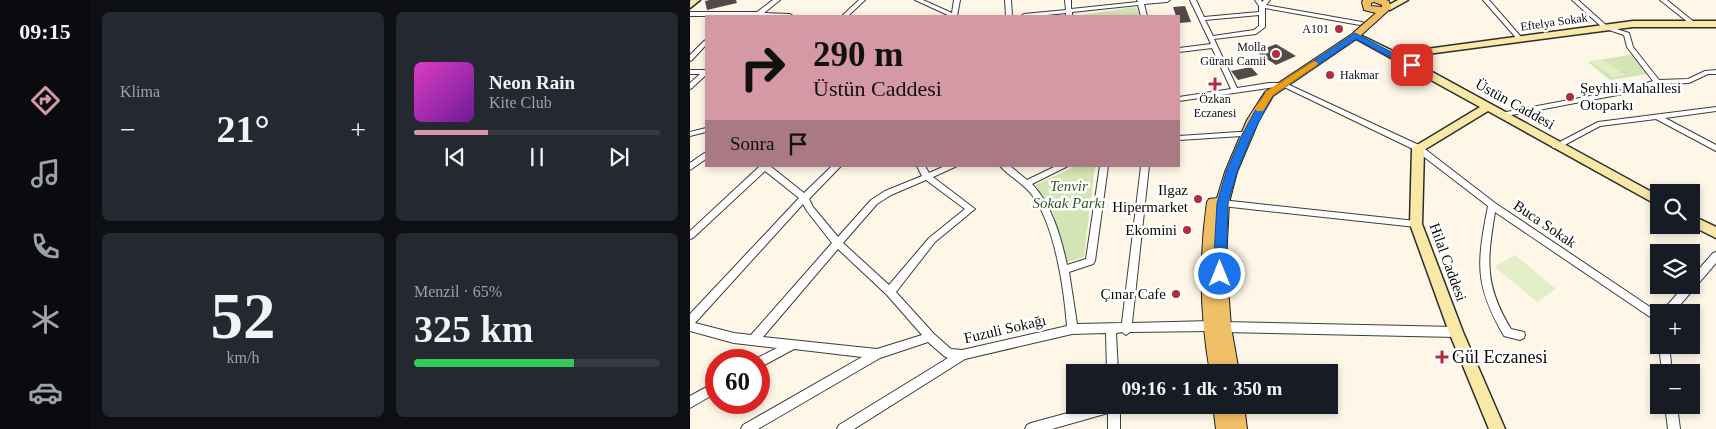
<!DOCTYPE html>
<html lang="tr">
<head>
<meta charset="utf-8">
<style>
	body { margin:0; font-family:"Times New Roman",serif; background:#242831; color:#f1f3f6; height:100vh; display:flex; flex-direction:column; font-size:19px; white-space:nowrap }
	* { box-sizing:border-box; margin:0 }
	p { font-size:16px; color:#9ea1a6 }
	.icon { flex:none; width:28px; height:28px; fill:none; stroke:currentColor; stroke-width:2; stroke-linecap:round; stroke-linejoin:round }
	.map { position:relative; flex:1; overflow:hidden }
	.panel { display:flex; flex-direction:column; gap:12px; padding:12px; background:#0d0f14; width:600px }
	.panel>* { flex:none }
	.top-card { position:absolute; left:15px; top:15px; width:475px; height:152px; border-radius:0px; box-shadow:0 2px 8px #0003; background:#d499a4; color:#111; overflow:hidden }
	.buttons { position:absolute; left:960px; top:184px; display:grid; gap:10px }
	.buttons a { display:grid; place-items:center; width:50px; height:50px; border-radius:0px; background:#171b24; box-shadow:0 2px 8px #0003; font-size:25px }
	.speed { position:absolute; left:15px; top:349px; display:flex; gap:10px; font-size:25px; font-weight:700; text-align:center }
	.speed>* { display:grid; place-content:center; width:65px; height:65px; border-radius:50%; background:#171b24; box-shadow:0 2px 8px #0003; line-height:1 }
	.speed .limit { border:8px solid #d22; background:#fff; color:#111 }
	.pin { position:absolute; display:grid; place-items:center; width:42px; height:42px; color:#fff; margin:-21px; border-radius:10px; box-shadow:0 2px 8px #0006 }
	.me { position:absolute; width:55px; margin:-28px; rotate:0deg; stroke-linejoin:round; filter:drop-shadow(0 0 4px #0008) }
	.turn { display:flex; align-items:center; gap:18px; height:105px; padding:0 25px; font-size:22px }
	.turn .icon { width:65px; height:65px; stroke-width:2.5 }
	.turn b { display:block; font-size:35px; line-height:42px }
	.then { display:flex; align-items:center; height:48px; padding:0 25px; background:#0003; gap:10px; font-size:19px }
	.big { font-size:38px; font-weight:700; line-height:1.1 }
	.panel .tile { flex:1; display:flex; flex-direction:column; justify-content:center; gap:8px; min-width:0; padding:0 18px; border-radius:8px; background:#242831 }
	.panel .dial { align-items:center; gap:0 }
	.dial b { font-size:65px; line-height:1 }
	.song { display:flex; align-items:center; gap:15px }
	.cover { width:60px; height:60px; border-radius:8px; background:linear-gradient(135deg,hsl(310 70% 55%),hsl(280 70% 35%)) }
	.played { height:5px; border-radius:2px; background:linear-gradient(90deg,#d499a4 30%,#363941 30%) }
	.keys { display:flex; justify-content:space-around; direction:ltr }
	.heat { display:flex; justify-content:space-between; align-items:center; font-size:28px; direction:ltr }
	.charge { height:8px; border-radius:4px; background:linear-gradient(90deg,#34c759 65%,#363941 0) }
	.panel .tiles { flex:1; display:grid; gap:12px; grid-template-columns:repeat(2,1fr) }
	.trip { position:absolute; left:376px; top:364px; width:272px; height:50px; border-radius:0px; background:#171b24; box-shadow:0 2px 8px #0003; font-weight:700; line-height:50px; text-align:center }
	main { display:flex; flex:1; min-height:0 }
	.tab-bar { display:flex; flex-direction:column; width:90px; justify-content:space-around; align-items:center; background:#090b0e; color:#9ea1a6 }
	.tab-bar .icon { width:35px; height:35px }
	.tab-bar .on { color:#d499a4 }
	.tab-bar b { font-size:22px; color:#f1f3f6 }
	.map>svg:first-child { display:block }
	.green { fill:#d3e5b5 }
	.pitch { fill:#e3edc6 }
	.building { fill:#524a47 }
	.lines { fill:none; stroke-linecap:round; stroke-linejoin:round }
	.street-casing { stroke:#3d3d3d; stroke-width:2 }
	.secondary-casing { stroke:#2c2c2c; stroke-width:3 }
	.primary-casing { stroke:#1b1b1b; stroke-width:2 }
	.street { fill:#fff; fill-rule:evenodd }
	.secondary { fill:#fae8a7; fill-rule:evenodd }
	.primary { fill:#f0c066; fill-rule:evenodd }
	.route { fill:#1a73e8; stroke:#114b97 }
	.slow { fill:#f59e0b }
	.poi-dot { fill:#b02c40; stroke:#fff; stroke-width:2 }
	.labels { text-anchor:middle; dominant-baseline:central; stroke-width:5; stroke-linejoin:round; paint-order:stroke }
	.far-street-label { font-size:12px; fill:#0a0a0a; stroke:#fff }
	.far-poi-label { font-size:12px; fill:#0a0a0a; stroke:#fff; text-anchor:end }
	.poi-label { font-size:15px; fill:#0a0a0a; stroke:#fff; text-anchor:end }
	.street-label { font-size:15px; fill:#0a0a0a; stroke:#fff }
	.park-label { font-size:15px; font-style:italic; fill:#325c20; stroke:#fff }
	.near-poi-label { font-size:18px; fill:#0a0a0a; stroke:#fff; text-anchor:start }
</style>
</head>
<body>
<main>
<nav class="tab-bar">
<b>09:15</b>
<svg class="icon on" aria-label="directions" viewBox="0 0 24 24"><path d="M12 3l9 9-9 9-9-9zM9 14v-3h6M13 9l2 2-2 2"/></svg>
<svg class="icon" aria-label="music" viewBox="0 0 24 24"><path d="M9 18V5l10-2v13"/><circle cx="6" cy="18" r="3"/><circle cx="16" cy="16" r="3"/></svg>
<svg class="icon" aria-label="phone" viewBox="0 0 24 24"><path d="M5 4h4l2 5-3 2q2 4 5 5l2-3 5 2v4C11 20 4 13 5 4z"/></svg>
<svg class="icon" aria-label="climate" viewBox="0 0 24 24"><path d="M12 3v18M4 7l16 10M4 17L20 7"/></svg>
<svg class="icon" aria-label="car" viewBox="0 0 24 24"><path d="M5 17H2v-5l4-1 3-4h7l3 4 3 1v5h-3M9 17h6M6 11h13"/><circle cx="7" cy="17" r="2"/><circle cx="17" cy="17" r="2"/></svg>
</nav>
<section class="panel">
<div class="tiles">
<div class="tile"><p>Klima</p>
<div class="heat"><a>−</a><b class="big">21°</b><a>+</a></div>
</div>
<div class="tile">
<div class="song"><i class="cover"></i><div><b>Neon Rain</b><p>Kite Club</p></div></div>
<div class="played"></div>
<div class="keys"><svg class="icon" aria-label="previous" viewBox="0 0 24 24"><path d="M18 5L8 12l10 7zM5 5v14"/></svg><svg class="icon" aria-label="pause" viewBox="0 0 24 24"><path d="M8 5v14M16 5v14"/></svg><svg class="icon" aria-label="next" viewBox="0 0 24 24"><path d="M6 5l10 7-10 7zM19 5v14"/></svg></div>
</div>
<div class="tile dial"><b>52</b><p>km/h</p></div>
<div class="tile"><p>Menzil · 65%</p><b class="big">325 km</b><div class="charge"></div></div>
</div>
</section>
<div class="map">
<svg width="1026" height="429" viewBox="0 0 1026 429">
	<rect width="100%" height="100%" fill="#fef7e8"/>
	<path class="green" d="M 444,7 L 449,10 L 451,16 L 385,16 Z
		M 944,54 L 958,74 L 920,80 L 898,62 Z
		M 386,166 L 405,166 L 394,257 L 374,263 L 363,214 L 345,185 Z"/>
	<path class="pitch" d="M 913,60 L 935,75 L 923,77 L 901,62 Z
		M 825,255 L 866,289 L 847,302 L 805,267 Z"/>
	<path class="building" d="M 20,0 L 46,0 L 47,3 L 17,10 L 15,1 Z
		M 495,6 L 501,22 L 489,23 L 489,16 L 486,16 L 483,7 Z
		M 586,44 L 606,56 L 586,65 L 566,52 Z
		M 561,67 L 568,75 L 548,80 L 541,71 Z"/>
	<g class="lines">
		<defs>
			<path id="street" d="M 83,0 L 90,0 L 74,13 L 100,14 L 103,16 L 0,16 L 0,12 L 67,12 Z
				M 169,0 L 175,0 L 158,16 L 152,16 Z
				M 225,0 L 233,0 L 262,13 L 264,0 L 270,0 L 267,16 L 260,16 Z
				M 315,0 L 321,0 L 322,16 L 316,16 Z
				M 375,0 L 381,0 L 381,9 L 448,2 L 447,0 L 480,0 L 477,2 L 454,4 L 457,16 L 451,16 L 448,5 L 382,12 L 382,16 L 376,16 L 376,13 L 347,16 L 331,16 L 334,14 L 376,10 Z
				M 500,0 L 506,0 L 514,17 L 569,12 L 569,6 L 565,0 L 571,0 L 572,2 L 574,0 L 580,0 L 576,5 L 672,22 L 673,23 L 670,25 L 575,8 L 575,27 L 566,34 L 524,39 L 547,88 L 579,83 L 595,83 L 731,146 L 805,203 L 969,313 L 969,323 L 805,212 C 797,261 794,284 821,329 L 834,332 L 835,335 L 834,338 L 830,340 L 814,336 C 784,284 787,263 798,206 L 725,150 L 592,86 L 489,101 L 489,97 L 541,89 L 522,48 L 489,52 L 489,48 L 521,44 ZM 569,15 L 569,26 L 564,30 L 523,36 L 515,20 Z
				M 793,0 L 799,0 L 832,38 L 832,40 L 828,40 Z
				M 882,0 L 888,0 L 917,26 L 939,33 L 943,47 L 969,80 L 998,79 L 1015,71 L 1026,70 L 1026,74 L 1018,74 L 999,83 L 968,84 L 938,93 L 811,117 L 808,117 L 808,113 L 811,113 L 937,89 L 963,81 L 937,47 L 934,35 L 913,28 Z
				M 970,0 L 977,0 L 1004,22 L 999,23 Z
				M 16,40 L 16,45 L 2,60 L 0,61 L 0,55 L 14,41 Z
				M 0,70 L 16,70 L 16,75 L 2,88 L 0,89 L 0,83 L 10,74 L 0,74 Z
				M 1026,107 L 1026,111 L 975,118 L 1026,145 L 1026,151 L 966,119 L 910,126 L 869,148 L 863,148 L 862,146 L 908,122 Z
				M 16,128 L 16,132 L 0,136 L 0,132 Z
				M 549,132 L 552,132 L 553,134 L 552,136 L 489,140 L 489,136 Z
				M 16,152 L 16,159 L 0,170 L 0,163 Z
				M 70,166 L 80,166 L 114,193 L 142,166 L 151,166 L 119,199 L 123,207 L 148,237 L 181,200 L 195,191 L 232,176 L 227,166 L 235,166 L 239,173 L 255,166 L 267,166 L 243,177 L 285,209 L 245,242 L 206,292 L 244,334 L 261,349 L 272,350 L 377,326 C 374,289 365,225 342,195 C 333,183 320,177 310,166 L 320,166 L 337,180 L 366,166 L 378,166 L 342,184 C 362,205 371,237 377,265 L 396,259 L 410,166 L 418,166 L 405,261 L 403,264 L 379,272 L 387,324 L 432,323 L 451,166 L 459,166 L 442,323 L 522,321 L 526,323 L 527,326 L 526,329 L 522,331 L 440,332 L 436,335 L 432,332 L 426,333 L 428,372 L 417,372 L 416,333 L 382,334 L 275,359 L 164,429 L 147,429 L 149,425 L 258,358 L 254,356 L 238,342 L 190,358 L 68,429 L 51,429 L 53,425 L 172,357 L 104,349 L 69,368 L 69,360 L 65,359 L 87,348 L 44,343 L 0,331 L 0,314 L 109,198 L 75,171 L 3,238 L 0,239 L 0,231 ZM 236,180 L 275,209 L 239,238 L 199,285 L 153,243 L 187,204 L 201,195 ZM 113,204 L 117,211 L 142,243 L 61,335 L 44,333 L 5,323 ZM 148,249 L 197,295 L 232,335 L 187,349 L 73,337 Z
				M 532,200 L 726,221 L 729,222 L 730,224 L 729,226 L 726,227 L 532,206 L 528,203 Z
				M 1026,252 L 1026,263 L 984,312 L 973,312 L 974,309 L 995,285 L 1001,285 L 1001,278 L 1023,253 Z
				M 533,322 L 766,327 L 770,329 L 771,332 L 770,335 L 766,337 L 533,332 L 529,330 L 528,327 L 529,324 Z
				M 969,345 L 979,345 L 982,372 L 972,372 Z
				M 26,382 L 26,393 L 0,408 L 0,396 Z
				M 407,405 L 537,405 L 538,407 L 536,411 L 532,413 L 430,412 L 430,429 L 418,429 L 418,413 L 362,429 L 335,429 L 337,425 L 341,423 Z
				M 975,405 L 987,405 L 990,429 L 978,429 Z"/>
			<path id="secondary" d="M 1,0 L 10,0 L 0,8 L 0,1 Z
				M 708,0 L 718,0 L 700,10 L 693,8 Z
				M 943,21 L 1026,21 L 1026,27 L 943,27 L 715,57 L 969,196 L 969,206 L 798,111 L 734,150 L 732,224 L 773,332 L 815,429 L 799,429 L 759,332 L 720,224 L 722,148 L 790,107 L 661,36 L 668,34 L 707,53 Z
				M 1001,215 L 1026,227 L 1026,238 L 1000,225 Z"/>
			<path id="primary" d="M 673,0 L 696,0 L 699,1 L 701,8 L 668,38 L 583,96 L 569,120 L 547,172 L 539,203 L 536,261 L 541,327 L 549,372 L 520,372 C 510,316 509,258 517,202 L 519,199 L 527,198 L 535,172 L 557,120 L 575,92 L 662,34 L 686,13 L 674,10 L 672,2 ZM 684,2 L 692,5 L 692,7 L 681,6 L 681,3 Z
				M 523,405 L 554,405 L 557,429 L 526,429 Z"/>
		</defs>
		<use href="#street" class="street-casing"/>
		<use href="#secondary" class="secondary-casing"/>
		<use href="#primary" class="primary-casing"/>
		<use href="#street" class="street"/>
		<use href="#secondary" class="secondary"/>
		<use href="#primary" class="primary"/>
	</g>
	<path class="route" d="M 665,33 L 726,65 L 719,67 L 666,39 L 583,95 L 561,137 L 547,172 L 538,203 L 536,274 L 530,280 L 525,278 L 523,274 L 527,203 L 536,172 L 551,137 L 574,94 Z"/>
	<path class="slow" d="M 624,61 L 628,63 L 627,65 L 583,95 L 573,111 L 567,111 L 565,109 L 576,92 Z"/>
	<g class="poi-dot">
		<circle cx="649" cy="29" r="5"/>
		<circle cx="586" cy="54" r="5"/>
		<circle cx="640" cy="75" r="5"/>
		<path d="M522.5 76.5h5v5h5v5h-5v5h-5v-5h-5v-5h5z"/>
		<circle cx="880" cy="97" r="5"/>
		<circle cx="508" cy="199" r="5"/>
		<circle cx="497" cy="230" r="5"/>
		<circle cx="486" cy="294" r="5"/>
		<path d="M749.5 349.5h5v5h5v5h-5v5h-5v-5h-5v-5h5z"/>
	</g>
	<g class="labels">
		<g class="far-street-label">
			<text transform="translate(864 22) rotate(-8)">Eftelya Sokak</text>
		</g>
		<g class="far-poi-label">
			<text x="639" y="29">A101</text>
			<text x="576" y="47">Molla<tspan x="576" dy="14">Gürani Camii</tspan></text>
			<text x="650" y="75" text-anchor="start">Hakmar</text>
			<text x="525" y="99" text-anchor="middle">Özkan<tspan x="525" dy="14">Eczanesi</tspan></text>
		</g>
		<g class="poi-label">
			<text x="890" y="88" text-anchor="start">Şeyhli Mahallesi<tspan x="890" dy="17">Otoparkı</tspan></text>
			<text x="498" y="190">Ilgaz<tspan x="498" dy="17">Hipermarket</tspan></text>
			<text x="487" y="230">Ekomini</text>
			<text x="476" y="294">Çınar Cafe</text>
		</g>
		<g class="street-label">
			<text transform="translate(825 104) rotate(29)">Üstün Caddesi</text>
			<text transform="translate(855 224) rotate(34)">Buca Sokak</text>
			<text transform="translate(758 262) rotate(70)">Hilal Caddesi</text>
			<text transform="translate(315 329) rotate(-13)">Fuzuli Sokağı</text>
		</g>
		<g class="park-label">
			<text x="379" y="186">Tenvir<tspan x="379" dy="17">Sokak Parkı</tspan></text>
		</g>
		<g class="near-poi-label">
			<text x="762" y="357">Gül Eczanesi</text>
		</g>
	</g>
</svg>
<div class="buttons">
<a><svg class="icon" aria-label="search" viewBox="0 0 24 24"><circle cx="10" cy="10" r="6"/><path d="M15 15l6 6"/></svg></a>
<a><svg class="icon" aria-label="layers" viewBox="0 0 24 24"><path d="M12 4l9 5-9 5-9-5zM3 14l9 5 9-5"/></svg></a>
<a>+</a>
<a>−</a>
</div>
<div class="speed"><div class="limit">60</div></div>
<div class="pin" style="left:722px;top:65px;background:#d93025"><svg class="icon" aria-label="arrive" viewBox="0 0 24 24"><path d="M6 21V4h12l-3 4 3 4H6"/></svg></div>
<svg class="me" style="left:530px;top:274px" viewBox="-20 -20 40 40"><circle r="17" fill="#1a73e8" stroke="#fff" stroke-width="3"/><path d="M0-11L8 9 0 5-8 9z" fill="#fff"/></svg>
<div class="trip">09:16 · 1 dk · 350 m</div>
<div class="top-card">
<div class="turn"><svg class="icon" aria-label="right" viewBox="0 0 24 24"><path d="M7 20v-9h11M14 6l5 5-5 5"/></svg><div><b>290 m</b>Üstün Caddesi</div></div>
<div class="then">Sonra<svg class="icon" aria-label="arrive" viewBox="0 0 24 24"><path d="M6 21V4h12l-3 4 3 4H6"/></svg></div>
</div>
</div>
</main>
</body>
</html>
